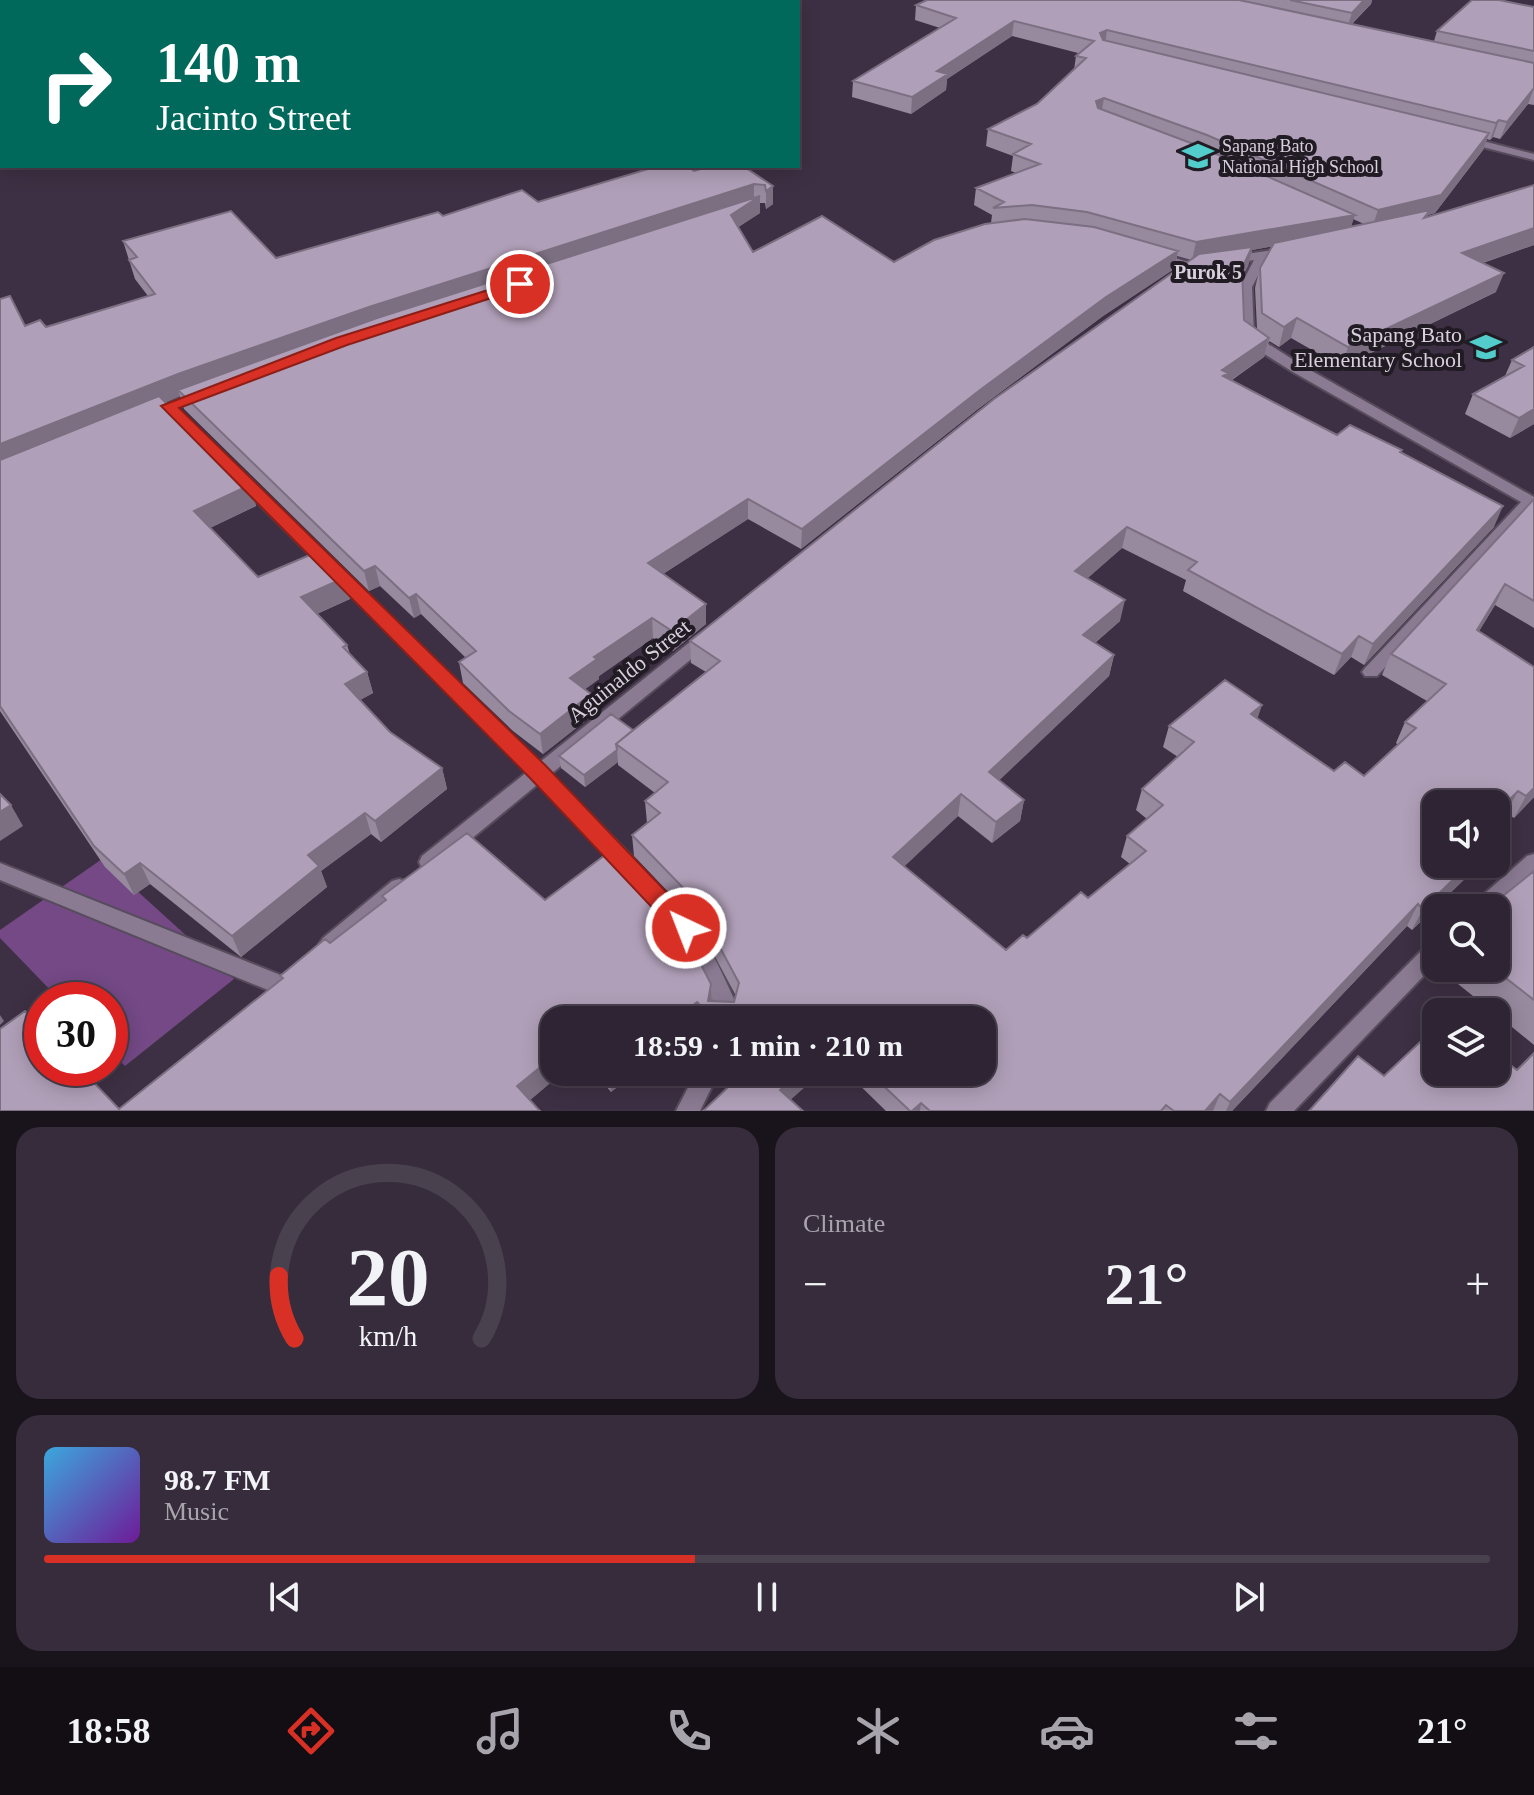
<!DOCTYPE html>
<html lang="en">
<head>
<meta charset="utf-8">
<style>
	body { margin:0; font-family:"Times New Roman",serif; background:#362c3b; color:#f1f3f6; height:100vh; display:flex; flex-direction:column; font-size:30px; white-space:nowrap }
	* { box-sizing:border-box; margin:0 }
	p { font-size:26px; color:#a7a4ac }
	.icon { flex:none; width:44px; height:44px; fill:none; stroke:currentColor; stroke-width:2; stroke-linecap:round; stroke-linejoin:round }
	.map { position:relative; height:1111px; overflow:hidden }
	.drawer { display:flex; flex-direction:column; gap:16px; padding:16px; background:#19141c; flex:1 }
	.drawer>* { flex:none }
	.hud { position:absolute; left:0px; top:0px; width:800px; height:168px; box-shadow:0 4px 20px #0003,0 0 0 2px #49414e; background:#00695c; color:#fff; overflow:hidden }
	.buttons { position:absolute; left:1422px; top:790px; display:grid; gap:16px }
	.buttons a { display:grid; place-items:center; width:88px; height:88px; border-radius:16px; background:#2e2433; box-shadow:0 4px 20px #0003,0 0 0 2px #49414e; font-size:40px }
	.speed { position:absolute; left:24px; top:982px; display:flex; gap:16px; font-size:40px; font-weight:700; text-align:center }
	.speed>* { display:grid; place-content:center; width:104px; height:104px; border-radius:50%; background:#2e2433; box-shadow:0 4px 20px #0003,0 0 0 2px #49414e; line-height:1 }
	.speed .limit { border:12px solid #d22; background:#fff; color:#111 }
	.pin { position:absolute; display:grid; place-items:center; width:68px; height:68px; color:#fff; margin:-34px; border:4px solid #fff; border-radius:50%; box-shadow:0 2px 8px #0007 }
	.me { position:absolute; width:88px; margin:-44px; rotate:317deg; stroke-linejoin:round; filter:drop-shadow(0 0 6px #0008) }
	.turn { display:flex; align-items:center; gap:28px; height:168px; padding:0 24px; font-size:36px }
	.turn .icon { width:104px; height:104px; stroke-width:2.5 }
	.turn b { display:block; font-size:56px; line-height:68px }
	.big { font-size:60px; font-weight:600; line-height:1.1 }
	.drawer .card { flex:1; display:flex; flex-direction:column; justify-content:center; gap:12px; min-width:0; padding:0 28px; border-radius:24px; background:#362c3b }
	.drawer .dial { align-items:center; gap:0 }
	.dial svg { height:208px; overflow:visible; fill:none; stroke:#49414e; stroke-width:7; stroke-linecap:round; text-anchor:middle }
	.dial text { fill:#f1f3f6; stroke:none }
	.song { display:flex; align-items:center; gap:24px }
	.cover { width:96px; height:96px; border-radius:12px; background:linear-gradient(135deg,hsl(200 70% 55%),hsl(280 70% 35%)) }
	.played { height:8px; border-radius:4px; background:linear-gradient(90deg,#d93025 45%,#49414e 45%) }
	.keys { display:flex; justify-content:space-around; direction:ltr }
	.heat { display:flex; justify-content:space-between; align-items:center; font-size:44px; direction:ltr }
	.drawer .tiles { flex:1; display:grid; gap:16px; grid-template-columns:1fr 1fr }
	.card:last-child { grid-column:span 2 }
	.trip { position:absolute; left:540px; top:1006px; width:456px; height:80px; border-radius:24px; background:#2e2433; box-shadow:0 4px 20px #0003,0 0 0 2px #49414e; font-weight:600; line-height:80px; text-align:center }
	.tabs { display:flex; height:128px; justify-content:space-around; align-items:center; background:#120e14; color:#a7a4ac }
	.tabs .icon { width:56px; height:56px }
	.tabs .on { color:#d93025 }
	.tabs b { font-size:36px; color:#f1f3f6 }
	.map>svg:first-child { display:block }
	.green { fill:#744986 }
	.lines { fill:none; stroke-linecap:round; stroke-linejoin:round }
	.street-casing { stroke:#574c5c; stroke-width:4 }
	.street { fill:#8a7a92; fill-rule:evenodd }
	.wall { fill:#97899e; fill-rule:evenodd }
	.shaded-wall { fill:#7b6f81 }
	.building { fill:#b09fb8; stroke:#7b6f81; stroke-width:2 }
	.route { fill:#d93025; stroke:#8d1f18; stroke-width:2 }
	.labels { text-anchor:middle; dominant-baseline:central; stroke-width:8; stroke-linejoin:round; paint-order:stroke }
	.far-poi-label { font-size:18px; fill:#d9d0dd; stroke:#211b24; text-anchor:start }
	.far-neighbourhood-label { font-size:20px; font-weight:bold; fill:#d9d0dd; stroke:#211b24 }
	.poi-label { font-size:22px; fill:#d9d0dd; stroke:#211b24; text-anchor:end }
	.street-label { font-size:22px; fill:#d9d0dd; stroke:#211b24 }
</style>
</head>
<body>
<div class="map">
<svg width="1534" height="1111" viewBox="0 0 1534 1111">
	<rect width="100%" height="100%" fill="#3e3044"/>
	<path class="green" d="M 102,859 L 234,979 L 125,1066 L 110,1051 L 110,1000 L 60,1000 L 0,938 L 0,930 Z"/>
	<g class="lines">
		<defs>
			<path id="street" d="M 1463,136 L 1534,154 L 1534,160 L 1459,141 L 1459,137 Z
				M 1287,248 L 1293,252 L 1291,255 L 1267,258 L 1252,287 L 1254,335 L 1303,366 L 1534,497 L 1534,508 L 1377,676 L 1365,676 L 1362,672 L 1365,668 L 1521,502 L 1293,372 L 1242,340 L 1240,287 L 1254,260 L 1231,264 L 1225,260 L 1231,256 Z
				M 1154,252 L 1195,264 L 1197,267 L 1191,271 L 1150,259 L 1150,253 Z
				M 200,390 L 205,391 L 207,394 L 205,397 L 156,416 L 146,416 L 144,413 Z
				M 236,468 L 241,470 L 540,762 L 700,634 L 712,634 L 715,638 L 712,642 L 551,774 L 633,858 L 636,864 L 633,870 L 626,872 L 619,870 L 538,784 L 436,868 L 429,870 L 422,868 L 419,862 L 422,856 L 527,772 L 231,476 L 229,473 L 231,470 Z
				M 1534,854 L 1534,874 L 1496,908 L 1472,908 L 1475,902 L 1527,856 Z
				M 0,863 L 288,978 L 291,985 L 288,992 L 280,995 L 0,880 Z
				M 399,879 L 406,881 L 409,887 L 406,893 L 337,950 L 330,953 L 323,950 L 319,944 L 323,938 L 392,881 Z
				M 664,895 C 694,906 724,977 737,1005 L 733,1020 L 711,1020 L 715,1005 L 679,934 L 654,904 L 657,898 Z
				M 1436,940 L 1436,963 L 1294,1111 L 1266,1111 L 1270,1103 L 1429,943 Z
				M 696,1072 L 719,1072 L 700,1111 L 676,1111 Z"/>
		</defs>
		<use href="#street" class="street-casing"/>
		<use href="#street" class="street"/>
	</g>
	<path class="wall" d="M 927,0 L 1372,0 L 1371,4 L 1352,24 L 1434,41 L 1437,31 L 1534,7 L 1534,105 L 1528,104 L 1500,139 L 1493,137 L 1490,140 L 1487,139 L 1483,150 L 1435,213 L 1428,215 L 1427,217 L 1534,185 L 1534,245 L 1483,263 L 1496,292 L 1342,367 L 1291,338 L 1279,347 L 1269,341 L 1264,357 L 1232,380 L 1337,435 L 1402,450 L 1401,452 L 1494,527 L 1364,665 L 1351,657 L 1334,675 L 1183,591 L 1186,580 L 1122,548 L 1087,578 L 1120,621 L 1095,643 L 1114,655 L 1109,676 L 999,780 L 1024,800 L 1020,821 L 992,843 L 958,816 L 904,866 L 1006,950 L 1088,898 L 1130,864 L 1121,857 L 1127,836 L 1147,819 L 1136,810 L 1142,789 L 1178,757 L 1163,747 L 1169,726 L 1257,719 L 1334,771 L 1364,776 L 1398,745 L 1396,743 L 1405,722 L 1427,701 L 1382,675 L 1391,654 L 1534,499 L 1534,628 L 1495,605 L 1479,631 L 1534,797 L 1514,818 L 1506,813 L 1436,864 L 1477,864 L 1474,870 L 1412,930 L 1407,926 L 1232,1111 L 886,1111 L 846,1072 L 982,1072 L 982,1020 L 554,1020 L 554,1072 L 563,1072 L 530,1100 L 119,1109 L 282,979 L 280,976 L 330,943 L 384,902 L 382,896 L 545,900 L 711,984 L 712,1001 L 734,1002 L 736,996 L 696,921 L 634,856 L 632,835 L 647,823 L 645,801 L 655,793 L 618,765 L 618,762 L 585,787 L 561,768 L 559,756 L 633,730 L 706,672 L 691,663 L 690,641 L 1191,260 L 1177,256 L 1174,269 L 1103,316 L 978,409 L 801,549 L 748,519 L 663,574 L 706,624 L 673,651 L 653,638 L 599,676 L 599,679 L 585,689 L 594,714 L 543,754 L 513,731 L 463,683 L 459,662 L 466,658 L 421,614 L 414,618 L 380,586 L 369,591 L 184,409 L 180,396 L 166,402 L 250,485 L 256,506 L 210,528 L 258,577 L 344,578 L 350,599 L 317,614 L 347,645 L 350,654 L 367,672 L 373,693 L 360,700 L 390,732 L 442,768 L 447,789 L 381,842 L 371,834 L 321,871 L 327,887 L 241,957 L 150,884 L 134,895 L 105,867 L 0,711 L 0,299 L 25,326 L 46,327 L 148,296 L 135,279 L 123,241 L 276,258 L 443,216 L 538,202 L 694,171 L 773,186 L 773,204 L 766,209 L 765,203 L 760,203 L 760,213 L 738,227 L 753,252 L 894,262 L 991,223 L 992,215 L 974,205 L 976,188 L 1016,173 L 1011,171 L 1013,156 L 986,146 L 988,129 L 1037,104 L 1074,70 L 1076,56 L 1078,53 L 1012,36 L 947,79 L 946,90 L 911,114 L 852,97 L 853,81 L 940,28 L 915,20 L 916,5 ZM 1353,219 L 1364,224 L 1351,227 ZM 1273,246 L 1260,268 L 1255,288 L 1257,329 L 1244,320 L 1242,277 L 1248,266 L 1252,250 Z
		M 1534,347 L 1534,424 L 1510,438 L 1465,414 L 1473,394 L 1505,376 L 1512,360 Z
		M 1534,871 L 1534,1045 L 1496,1014 L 1496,1012 L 1493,1012 L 1443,972 L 1445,968 L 1496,968 Z
		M 594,1072 L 636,1072 L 611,1092 Z"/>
	<path class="shaded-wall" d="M 1364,0 L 1372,0 L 1371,4 L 1347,28 L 1352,13 Z
		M 1014,21 L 1012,36 L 947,79 L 946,90 L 911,114 L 912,97 L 937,71 Z
		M 1107,30 L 1105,45 L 1100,33 Z
		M 1534,88 L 1528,104 L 1500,139 L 1507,122 Z
		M 1104,98 L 1101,114 L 1093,117 L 1096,101 Z
		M 1499,120 L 1493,137 L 1490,140 L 1496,123 Z
		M 1489,133 L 1483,150 L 1435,213 L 1428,215 L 1423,229 L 1372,228 L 1378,210 Z
		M 754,184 L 754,200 L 760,196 L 760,213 L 731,232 L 178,390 L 180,396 L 0,468 L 0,444 L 178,374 L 369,307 Z
		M 773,186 L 773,204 L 766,209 L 766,191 Z
		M 1355,215 L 1349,233 L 1252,250 L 1248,266 L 1237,287 L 1192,260 L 1196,242 Z
		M 1534,228 L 1534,245 L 1455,272 L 1462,253 Z
		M 1178,251 L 1174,269 L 1103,316 L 978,409 L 801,549 L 802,529 L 980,390 L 1106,297 Z
		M 1504,273 L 1496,292 L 1342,367 L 1348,347 Z
		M 1297,318 L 1291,338 L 1279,347 L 1284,327 Z
		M 1269,338 L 1264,357 L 1225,384 L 1222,370 Z
		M 1534,409 L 1534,424 L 1510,438 L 1519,418 Z
		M 250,485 L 256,506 L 201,532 L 194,511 Z
		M 748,499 L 748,519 L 649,583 L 648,563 Z
		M 1503,506 L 1494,527 L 1364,665 L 1373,644 Z
		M 1127,527 L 1122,548 L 1071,593 L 1075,571 Z
		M 375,566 L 380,586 L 369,591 L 364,571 Z
		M 344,578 L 350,599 L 307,618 L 301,597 Z
		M 1505,584 L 1495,605 L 1467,651 L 1477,630 Z
		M 416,594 L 421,614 L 414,618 L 409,598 Z
		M 1125,600 L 1120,621 L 1078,657 L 1083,635 Z
		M 706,604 L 706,624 L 673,651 L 672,631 Z
		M 652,618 L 653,638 L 599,676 L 599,679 L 573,698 L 570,678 L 594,657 Z
		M 1359,636 L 1351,657 L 1334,675 L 1342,654 Z
		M 1114,655 L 1109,676 L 985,794 L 989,772 Z
		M 367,672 L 373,693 L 351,705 L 345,684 Z
		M 591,694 L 594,714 L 543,754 L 540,734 Z
		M 1262,705 L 1255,726 L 1251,714 Z
		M 617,750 L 618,762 L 585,787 L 584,775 Z
		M 442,768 L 447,789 L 381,842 L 375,821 Z
		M 1534,788 L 1534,797 L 1514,818 L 1526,796 Z
		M 1518,791 L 1506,813 L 1496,823 L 1496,813 Z
		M 961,794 L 958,816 L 891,879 L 893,857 Z
		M 1024,800 L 1020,821 L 992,843 L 996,822 Z
		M 11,805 L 23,826 L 0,841 L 0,812 Z
		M 365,813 L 371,834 L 321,871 L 327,887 L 241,957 L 232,936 L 308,855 Z
		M 140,863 L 150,884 L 134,895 L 124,874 Z
		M 1469,864 L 1477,864 L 1474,870 L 1412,930 L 1423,909 Z
		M 1418,904 L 1407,926 L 1232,1111 L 1226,1111 L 1230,1102 Z
		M 711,984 L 712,1005 L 708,1001 Z
		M 697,1002 L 698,1020 L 675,1020 Z
		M 0,1015 L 4,1021 L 0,1025 Z
		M 554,1056 L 554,1072 L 563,1072 L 522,1107 L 517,1086 Z
		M 608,1072 L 636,1072 L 611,1092 Z
		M 800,1072 L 822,1072 L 779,1110 L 780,1090 Z
		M 1220,1094 L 1213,1111 L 1205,1111 Z
		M 921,1103 L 920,1111 L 912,1111 Z"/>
	<path class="building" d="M 927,0 L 1239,0 L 1534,63 L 1534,88 L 1507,122 L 1499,120 L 1496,123 L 1107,30 L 1100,33 L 1103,40 L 1489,133 L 1441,195 L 1378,210 L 1207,135 L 1104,98 L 1096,101 L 1098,108 L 1196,145 L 1355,215 L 1196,242 L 1087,212 L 1032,205 L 993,208 L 1004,202 L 976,188 L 1040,164 L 1013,154 L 1031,144 L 988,129 L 1037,104 L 1086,58 L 1076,56 L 1094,41 L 1014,21 L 937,71 L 948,74 L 912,97 L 853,81 L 956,18 L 916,5 Z
		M 1290,0 L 1364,0 L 1352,13 Z
		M 1472,0 L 1499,0 L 1534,7 L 1534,51 L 1437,31 Z
		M 658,166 L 687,166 L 694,171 L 711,166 L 743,166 L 773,186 L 766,191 L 765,185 L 754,184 L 369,307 L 178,374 L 0,444 L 0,299 L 10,296 L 25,326 L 40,320 L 46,327 L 155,294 L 129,260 L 137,257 L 123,241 L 231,211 L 276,258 L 438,212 L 443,216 L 522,190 L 538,202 Z
		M 1534,185 L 1534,228 L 1462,253 L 1504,273 L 1348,347 L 1297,318 L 1284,327 L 1262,313 L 1260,268 L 1274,243 L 1430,210 L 1424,218 Z
		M 760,196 L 731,215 L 753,252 L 822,216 L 894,262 L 934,240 L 985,224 L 1025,219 L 1094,227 L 1178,251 L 1106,297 L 980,390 L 802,529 L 748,499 L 648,563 L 706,604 L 672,631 L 652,618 L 594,657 L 597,659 L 570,678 L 591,694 L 540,734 L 509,711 L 459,662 L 476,651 L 416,594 L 409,598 L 375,566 L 364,571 L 178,390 L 377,318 Z
		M 1252,247 L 1242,268 L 1244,320 L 1269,338 L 1222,370 L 1228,373 L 1223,376 L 1337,435 L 1350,425 L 1402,450 L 1400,452 L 1503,506 L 1373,644 L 1359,636 L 1342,654 L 1188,570 L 1197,562 L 1127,527 L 1075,571 L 1125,600 L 1083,635 L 1114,655 L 989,772 L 1024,800 L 996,822 L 961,794 L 893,857 L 1006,950 L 1023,935 L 1027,938 L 1081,892 L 1088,898 L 1146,851 L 1127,836 L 1163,805 L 1142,789 L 1194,742 L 1169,726 L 1225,680 L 1262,705 L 1251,714 L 1334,771 L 1345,762 L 1364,776 L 1416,728 L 1405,722 L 1446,684 L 1391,654 L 1534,499 L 1534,601 L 1505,584 L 1477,630 L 1534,667 L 1534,788 L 1526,796 L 1518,791 L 1496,813 L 1496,804 L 1436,804 L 1436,864 L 1469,864 L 1423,909 L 1418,904 L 1230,1102 L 1220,1094 L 1205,1111 L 1174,1111 L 1166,1105 L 1161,1111 L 930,1111 L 921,1103 L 912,1111 L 910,1111 L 869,1072 L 982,1072 L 982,1020 L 715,1020 L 697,1002 L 675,1020 L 554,1020 L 554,1056 L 517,1086 L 540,1111 L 0,1111 L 0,1029 L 25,1011 L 42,1029 L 42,1068 L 80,1068 L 119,1109 L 283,978 L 280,976 L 325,939 L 330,943 L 386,900 L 382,896 L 467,833 L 545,900 L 613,849 L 675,914 L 711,984 L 708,1001 L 734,1002 L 739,983 L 694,899 L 632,835 L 660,813 L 645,801 L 668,782 L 616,744 L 720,661 L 690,641 L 994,399 L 1199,254 Z
		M 1534,347 L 1534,409 L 1519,418 L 1473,394 L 1524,366 L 1512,360 Z
		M 159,396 L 250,485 L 194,511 L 258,577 L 317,552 L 344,578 L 301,597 L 347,645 L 343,647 L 367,672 L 345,684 L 390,732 L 442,768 L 375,821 L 365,813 L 308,855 L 319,866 L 232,936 L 140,863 L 124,874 L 94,846 L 0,706 L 0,460 Z
		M 611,714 L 633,730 L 616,744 L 617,750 L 584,775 L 559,756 Z
		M 0,794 L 11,805 L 0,812 Z
		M 1534,871 L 1534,1000 L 1493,968 L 1496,968 L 1496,908 L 1488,908 Z
		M 1436,1027 L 1436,1072 L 1496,1072 L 1496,1054 L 1517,1070 L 1534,1053 L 1534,1111 L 1309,1111 L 1358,1056 L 1384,1076 Z
		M 744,1072 L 800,1072 L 780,1090 L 803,1111 L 703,1111 Z"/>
	<path class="route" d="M 520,280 L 527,284 L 525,287 L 347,345 L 179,408 L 546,766 L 694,921 L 698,928 L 694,935 L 686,938 L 678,935 L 530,778 L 161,406 L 336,338 Z"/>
	<defs>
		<symbol id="school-bare" viewBox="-9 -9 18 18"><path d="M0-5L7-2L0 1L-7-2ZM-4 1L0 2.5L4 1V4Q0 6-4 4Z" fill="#53cdcb" stroke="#211b24" stroke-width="2.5" paint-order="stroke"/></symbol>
	</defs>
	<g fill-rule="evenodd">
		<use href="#school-bare" x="1176" y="134" width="44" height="44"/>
		<use href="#school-bare" x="1464" y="325" width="44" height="44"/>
	</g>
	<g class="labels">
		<g class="far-poi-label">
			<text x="1222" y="146">Sapang Bato<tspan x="1222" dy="21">National High School</tspan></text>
		</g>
		<g class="far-neighbourhood-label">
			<text x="1208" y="272">Purok 5</text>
		</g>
		<g class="poi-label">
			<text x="1462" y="334">Sapang Bato<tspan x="1462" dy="25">Elementary School</tspan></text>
		</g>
		<g class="street-label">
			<text transform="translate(629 671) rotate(-39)">Aguinaldo Street</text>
		</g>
	</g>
</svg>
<div class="buttons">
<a><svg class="icon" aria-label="sound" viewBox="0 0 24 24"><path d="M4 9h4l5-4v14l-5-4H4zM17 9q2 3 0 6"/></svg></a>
<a><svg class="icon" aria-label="search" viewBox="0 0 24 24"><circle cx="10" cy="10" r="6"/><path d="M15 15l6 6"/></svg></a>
<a><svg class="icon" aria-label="layers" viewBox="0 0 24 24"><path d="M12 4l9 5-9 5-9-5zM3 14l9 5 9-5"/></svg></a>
</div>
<div class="speed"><div class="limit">30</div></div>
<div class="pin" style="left:520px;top:284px;background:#d93025"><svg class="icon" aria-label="arrive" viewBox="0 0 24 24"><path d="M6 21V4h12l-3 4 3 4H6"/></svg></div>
<svg class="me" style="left:686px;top:928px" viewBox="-20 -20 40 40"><circle r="17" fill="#d93025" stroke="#fff" stroke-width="3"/><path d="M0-11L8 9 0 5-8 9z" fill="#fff"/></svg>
<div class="trip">18:59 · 1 min · 210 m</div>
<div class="hud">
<div class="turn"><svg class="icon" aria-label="right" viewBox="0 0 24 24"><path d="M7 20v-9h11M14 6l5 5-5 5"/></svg><div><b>140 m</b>Jacinto Street</div></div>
</div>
</div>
<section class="drawer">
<div class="tiles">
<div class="card dial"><svg viewBox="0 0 100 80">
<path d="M14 69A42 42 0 1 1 86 69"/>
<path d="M14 69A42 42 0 0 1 8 45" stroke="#d93025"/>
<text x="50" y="56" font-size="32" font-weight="700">20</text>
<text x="50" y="72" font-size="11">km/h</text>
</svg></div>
<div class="card"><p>Climate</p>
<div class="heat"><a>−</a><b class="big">21°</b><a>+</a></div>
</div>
<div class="card">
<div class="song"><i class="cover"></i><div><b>98.7 FM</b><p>Music</p></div></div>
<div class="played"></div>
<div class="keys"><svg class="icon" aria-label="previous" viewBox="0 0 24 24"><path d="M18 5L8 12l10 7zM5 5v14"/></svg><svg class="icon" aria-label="pause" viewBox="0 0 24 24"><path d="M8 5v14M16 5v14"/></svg><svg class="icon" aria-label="next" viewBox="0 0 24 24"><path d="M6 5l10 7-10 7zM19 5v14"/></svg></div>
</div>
</div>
</section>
<nav class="tabs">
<b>18:58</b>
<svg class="icon on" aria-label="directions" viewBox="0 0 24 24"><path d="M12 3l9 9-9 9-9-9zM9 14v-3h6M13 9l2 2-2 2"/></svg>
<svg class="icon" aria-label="music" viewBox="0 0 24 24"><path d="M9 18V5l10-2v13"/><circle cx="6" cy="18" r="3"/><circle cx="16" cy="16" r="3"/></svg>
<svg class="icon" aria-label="phone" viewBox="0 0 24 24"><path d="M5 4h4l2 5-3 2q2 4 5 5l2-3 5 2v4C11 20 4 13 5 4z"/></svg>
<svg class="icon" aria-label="climate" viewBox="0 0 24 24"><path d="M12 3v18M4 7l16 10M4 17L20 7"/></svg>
<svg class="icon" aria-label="car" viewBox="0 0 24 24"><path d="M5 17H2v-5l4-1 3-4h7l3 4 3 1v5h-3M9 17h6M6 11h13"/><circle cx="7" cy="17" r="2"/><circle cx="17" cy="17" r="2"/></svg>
<svg class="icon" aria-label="filters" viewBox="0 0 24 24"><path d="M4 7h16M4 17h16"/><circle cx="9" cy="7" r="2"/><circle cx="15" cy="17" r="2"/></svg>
<b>21°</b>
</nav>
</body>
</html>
